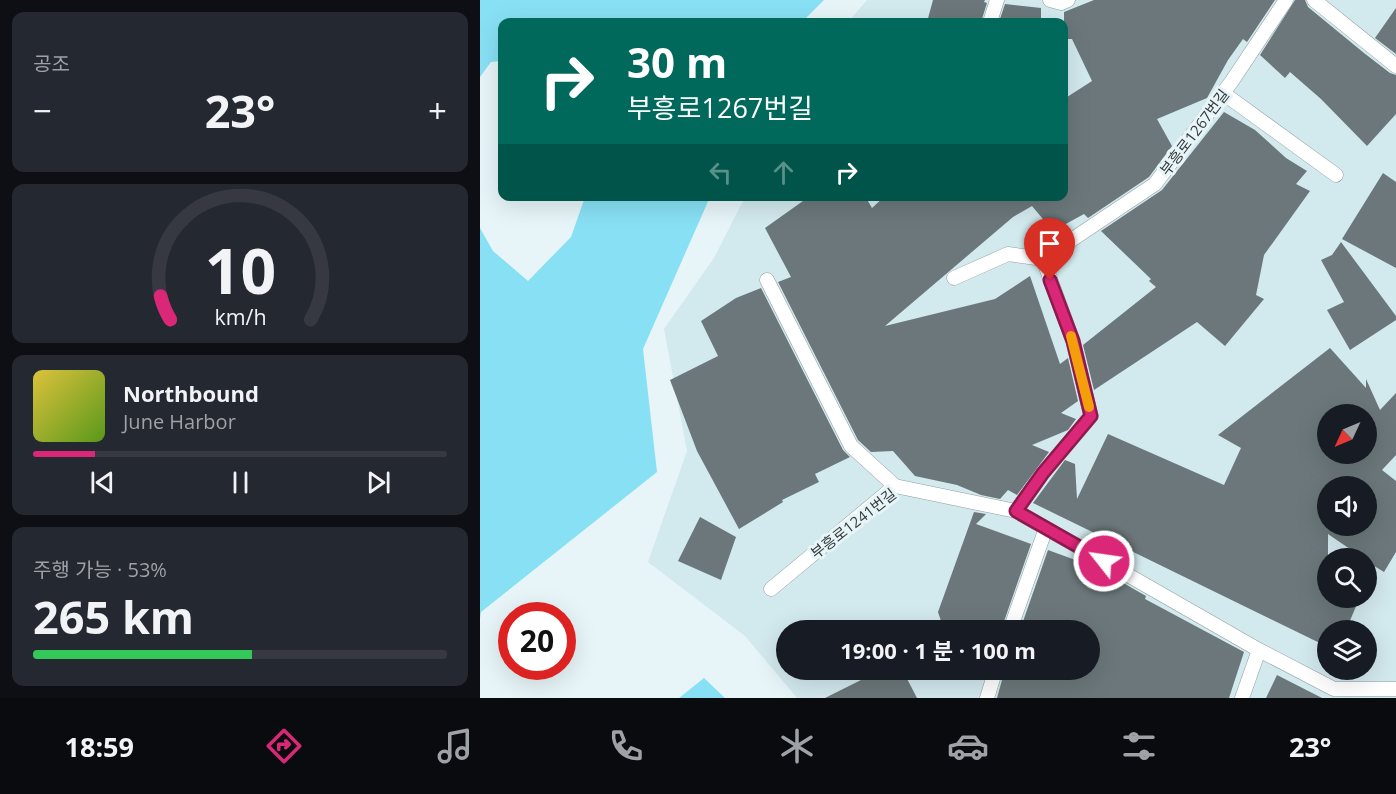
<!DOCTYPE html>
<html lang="ko">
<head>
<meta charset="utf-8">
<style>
	body { margin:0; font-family:"Open Sans","Noto Sans KR",sans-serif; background:#242831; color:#f1f3f6; height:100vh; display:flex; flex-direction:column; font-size:22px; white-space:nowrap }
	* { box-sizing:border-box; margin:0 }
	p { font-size:20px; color:#9ea1a6 }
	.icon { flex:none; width:33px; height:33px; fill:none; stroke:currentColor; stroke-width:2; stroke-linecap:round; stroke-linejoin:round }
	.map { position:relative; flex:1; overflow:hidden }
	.drawer { display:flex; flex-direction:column; gap:12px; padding:12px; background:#0d0f14; width:480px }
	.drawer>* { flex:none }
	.guide { position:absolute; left:18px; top:18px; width:570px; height:183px; border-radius:12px; box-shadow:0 6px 24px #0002; background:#00695c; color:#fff; overflow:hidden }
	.needle { width:39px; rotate:226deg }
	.tools { position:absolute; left:837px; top:404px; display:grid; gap:12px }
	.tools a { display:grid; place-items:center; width:60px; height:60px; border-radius:50%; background:#171b24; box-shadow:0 6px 24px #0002; font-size:30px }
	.speed { position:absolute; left:18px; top:602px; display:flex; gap:12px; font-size:30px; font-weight:700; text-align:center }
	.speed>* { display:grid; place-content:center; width:78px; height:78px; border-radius:50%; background:#171b24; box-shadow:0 6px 24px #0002; line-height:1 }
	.speed .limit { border:9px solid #d22; background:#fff; color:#111 }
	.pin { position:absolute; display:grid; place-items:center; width:51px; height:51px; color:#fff; margin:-62px -26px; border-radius:50% 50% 50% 0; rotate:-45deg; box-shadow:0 0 6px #0007 }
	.pin .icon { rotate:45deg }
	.me { position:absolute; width:66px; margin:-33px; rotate:300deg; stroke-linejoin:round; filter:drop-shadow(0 0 4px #0008) }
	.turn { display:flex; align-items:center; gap:21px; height:126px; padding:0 30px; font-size:27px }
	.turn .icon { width:78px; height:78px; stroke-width:2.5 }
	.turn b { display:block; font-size:42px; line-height:51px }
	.lanes { display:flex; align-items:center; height:57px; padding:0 30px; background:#0003; justify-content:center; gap:30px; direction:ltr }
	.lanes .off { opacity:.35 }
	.big { font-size:45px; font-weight:700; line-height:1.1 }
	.drawer .card { flex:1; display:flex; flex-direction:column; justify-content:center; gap:9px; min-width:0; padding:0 21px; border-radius:12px; background:#242831 }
	.drawer .dial { align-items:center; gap:0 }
	.dial svg { height:156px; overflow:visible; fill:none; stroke:#363941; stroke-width:7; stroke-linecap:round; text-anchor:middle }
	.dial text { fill:#f1f3f6; stroke:none }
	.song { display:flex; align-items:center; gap:18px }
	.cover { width:72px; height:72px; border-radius:9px; background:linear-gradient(135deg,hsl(50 70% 55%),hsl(90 70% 35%)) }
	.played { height:6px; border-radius:3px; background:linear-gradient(90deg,#db2777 15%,#363941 15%) }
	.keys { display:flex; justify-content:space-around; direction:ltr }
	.heat { display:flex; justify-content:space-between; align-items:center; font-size:33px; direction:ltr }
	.charge { height:9px; border-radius:4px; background:linear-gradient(90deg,#34c759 53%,#363941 0) }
	.trip { position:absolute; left:296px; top:620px; width:324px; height:60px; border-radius:30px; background:#171b24; box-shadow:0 6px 24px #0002; font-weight:700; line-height:60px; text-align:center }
	.tabs { display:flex; height:96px; justify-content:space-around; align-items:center; background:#090b0e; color:#9ea1a6 }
	.tabs .icon { width:42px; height:42px }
	.tabs .on { color:#db2777 }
	.tabs b { font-size:27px; color:#f1f3f6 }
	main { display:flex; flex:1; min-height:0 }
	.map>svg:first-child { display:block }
	.built { fill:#d2e9ee; fill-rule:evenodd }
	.green { fill:#88e0f4 }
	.building { fill:#6b777a; fill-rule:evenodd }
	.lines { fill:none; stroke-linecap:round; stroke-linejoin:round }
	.lane-casing { stroke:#929ea1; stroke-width:15 }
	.lane { stroke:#fff; stroke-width:14 }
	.route-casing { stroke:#8e194d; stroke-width:15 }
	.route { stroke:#db2777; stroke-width:10 }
	.slow { stroke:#f59e0b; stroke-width:10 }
	.labels { text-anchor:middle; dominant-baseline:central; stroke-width:6; stroke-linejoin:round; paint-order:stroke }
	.street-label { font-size:15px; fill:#353a3b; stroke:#e7f5f8 }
</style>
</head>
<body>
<main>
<section class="drawer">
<div class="card"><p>공조</p>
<div class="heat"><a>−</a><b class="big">23°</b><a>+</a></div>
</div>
<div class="card dial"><svg viewBox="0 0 100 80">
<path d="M14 69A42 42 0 1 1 86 69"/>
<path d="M14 69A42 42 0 0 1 9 57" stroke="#db2777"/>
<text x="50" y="56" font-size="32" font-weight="700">10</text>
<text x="50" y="72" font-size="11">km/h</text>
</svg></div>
<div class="card">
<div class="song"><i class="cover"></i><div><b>Northbound</b><p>June Harbor</p></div></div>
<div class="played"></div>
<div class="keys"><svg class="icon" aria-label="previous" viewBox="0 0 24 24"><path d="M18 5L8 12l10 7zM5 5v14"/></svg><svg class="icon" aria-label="pause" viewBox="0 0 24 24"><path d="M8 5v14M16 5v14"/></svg><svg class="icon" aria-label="next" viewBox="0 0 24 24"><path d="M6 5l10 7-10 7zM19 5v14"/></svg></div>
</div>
<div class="card"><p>주행 가능 · 53%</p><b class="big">265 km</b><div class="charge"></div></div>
</section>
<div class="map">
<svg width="916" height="698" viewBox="0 0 916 698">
	<rect width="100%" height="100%" fill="#e7f5f8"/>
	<path class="built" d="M 387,0 L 916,0 L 916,698 L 317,698 L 265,636 L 168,562 L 207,451 L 184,329 L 234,258 L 265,197 L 584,196 L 584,22 L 368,22 ZM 848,414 L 886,414 L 886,453 L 848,453 ZM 848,486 L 886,486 L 886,525 L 848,525 ZM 848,558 L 886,558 L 886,597 L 848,597 ZM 306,630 L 609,630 L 609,669 L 306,669 ZM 848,630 L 886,630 L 886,669 L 848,669 Z"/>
	<path class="green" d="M 0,0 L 344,0 L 322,22 L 22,22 L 22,61 L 11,62 L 0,77 Z
		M 105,197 L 230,197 L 163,349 L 177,472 L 1,612 L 0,618 L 0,228 L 13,251 L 48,281 L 91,237 Z
		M 224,678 L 245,698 L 199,698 Z"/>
	<path class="building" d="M 453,0 L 505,0 L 504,2 L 507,3 L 501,22 L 447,22 Z
		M 614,0 L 795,0 L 767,42 L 763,39 L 748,60 L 727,98 L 677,119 L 692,146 L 669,177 L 608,218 L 604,214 L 573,231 L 552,206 L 533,217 L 405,326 L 515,299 L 550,276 L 580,364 L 588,358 L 598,401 L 581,413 L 596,419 L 588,430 L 552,445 L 569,452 L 537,495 L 528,490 L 520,499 L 501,495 L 477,485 L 435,476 L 413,451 L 391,452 L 378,440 L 298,282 L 311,277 L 285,228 L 330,196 L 385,196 L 392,208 L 405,196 L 584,196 L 584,99 L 612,81 L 592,39 L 584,39 L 584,12 Z
		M 815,0 L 825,0 L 828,7 L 884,53 L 910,73 L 916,75 L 916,114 L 887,146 L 841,99 L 810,72 L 805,78 L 780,55 Z
		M 525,4 L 561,8 L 561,22 L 519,22 Z
		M 916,8 L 916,54 L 895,38 Z
		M 744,112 L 775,130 L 806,158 L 827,171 L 816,184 L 830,191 L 784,255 L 776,295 L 784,299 L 745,346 L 717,322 L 614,390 L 603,345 L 676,287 L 669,281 L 671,279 L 621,231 L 682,190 Z
		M 903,173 L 916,182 L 916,268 L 862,239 Z
		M 861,242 L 916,316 L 916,320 L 870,350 L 847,310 L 864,302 L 841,260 L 852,255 Z
		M 281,288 L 363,450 L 370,457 L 335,474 L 339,482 L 302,500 L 303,502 L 259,529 L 217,451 L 190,380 L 238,356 L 221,321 L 256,298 Z
		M 850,348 L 886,388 L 886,379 L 900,410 L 916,393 L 916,455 L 902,470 L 916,481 L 916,552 L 904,572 L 886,561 L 886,558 L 883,558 L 848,534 L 848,597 L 880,597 L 866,630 L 848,630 L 848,647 L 553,503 L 585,460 L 595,464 L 597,499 L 628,434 L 744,485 L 761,448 L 738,435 ZM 848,414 L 886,414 L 886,453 L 848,453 ZM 848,486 L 886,486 L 886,525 L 848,525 Z
		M 494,512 L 506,514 L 496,524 L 551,544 L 521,630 L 464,630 L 458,612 Z
		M 220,517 L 256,537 L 241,580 L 198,561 Z
		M 568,550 L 617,568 L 666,596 L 665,599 L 764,652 L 749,698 L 517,698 L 525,669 L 609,669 L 609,630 L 540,630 Z
		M 403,669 L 422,669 L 437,698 L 345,698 Z
		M 797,675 L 842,698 L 786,698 Z"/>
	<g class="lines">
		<defs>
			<path id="lane" d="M 570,0 L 581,3 L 588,0
				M 834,0 L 916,66
				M 510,22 L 517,0
				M 743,93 L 856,175
				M 474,278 L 528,254 L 563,259
				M 287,280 L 371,446 L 415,486
				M 536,511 L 563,473 L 611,416 L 593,341 L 563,259 L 675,184 L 752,81 L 806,0
				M 291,589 L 415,486 L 536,511 L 779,650 L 854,689 L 916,689
				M 530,630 L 566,528
				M 507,698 L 516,669
				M 762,698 L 779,650"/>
		</defs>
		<use href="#lane" class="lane-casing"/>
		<use href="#lane" class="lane"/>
	</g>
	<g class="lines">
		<defs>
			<path id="route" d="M 570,280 L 593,341 L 611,416 L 563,473 L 536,511 L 624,561"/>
		</defs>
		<use href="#route" class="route-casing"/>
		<use href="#route" class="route"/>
		<path class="slow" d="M 591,336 L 609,407"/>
	</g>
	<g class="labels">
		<g class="street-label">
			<text transform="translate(714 132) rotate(-53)">부흥로1267번길</text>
			<text transform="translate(373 523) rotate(-38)">부흥로1241번길</text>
		</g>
	</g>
</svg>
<div class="tools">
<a><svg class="needle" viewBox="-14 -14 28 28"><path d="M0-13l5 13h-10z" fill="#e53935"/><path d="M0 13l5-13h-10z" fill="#9ea1a6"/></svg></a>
<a><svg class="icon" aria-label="sound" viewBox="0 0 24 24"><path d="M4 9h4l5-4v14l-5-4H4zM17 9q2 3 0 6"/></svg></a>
<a><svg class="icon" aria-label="search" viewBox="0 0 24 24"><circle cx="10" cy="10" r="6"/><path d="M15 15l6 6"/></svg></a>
<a><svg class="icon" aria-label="layers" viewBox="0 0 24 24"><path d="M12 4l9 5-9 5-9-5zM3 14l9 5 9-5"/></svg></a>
</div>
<div class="speed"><div class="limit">20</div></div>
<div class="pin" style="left:570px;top:280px;background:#d93025"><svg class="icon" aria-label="arrive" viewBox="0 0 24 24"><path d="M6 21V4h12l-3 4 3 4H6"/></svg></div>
<svg class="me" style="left:624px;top:561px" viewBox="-20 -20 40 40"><circle r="17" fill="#db2777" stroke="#fff" stroke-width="3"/><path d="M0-11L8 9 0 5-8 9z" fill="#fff"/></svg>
<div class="trip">19:00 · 1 분 · 100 m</div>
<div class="guide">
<div class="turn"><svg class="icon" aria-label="right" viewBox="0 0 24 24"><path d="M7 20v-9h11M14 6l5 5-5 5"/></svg><div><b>30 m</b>부흥로1267번길</div></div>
<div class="lanes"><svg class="icon off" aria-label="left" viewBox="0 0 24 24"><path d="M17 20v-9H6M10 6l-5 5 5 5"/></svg><svg class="icon off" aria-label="ahead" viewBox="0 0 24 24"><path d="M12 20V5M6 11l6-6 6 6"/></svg><svg class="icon" aria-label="right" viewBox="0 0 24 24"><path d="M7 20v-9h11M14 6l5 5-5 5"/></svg></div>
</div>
</div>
</main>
<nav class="tabs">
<b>18:59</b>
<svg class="icon on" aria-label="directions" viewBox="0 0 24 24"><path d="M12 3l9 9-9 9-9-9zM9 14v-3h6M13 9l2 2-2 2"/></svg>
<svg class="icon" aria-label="music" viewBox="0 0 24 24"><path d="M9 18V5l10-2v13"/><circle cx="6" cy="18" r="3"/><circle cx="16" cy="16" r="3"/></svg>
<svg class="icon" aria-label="phone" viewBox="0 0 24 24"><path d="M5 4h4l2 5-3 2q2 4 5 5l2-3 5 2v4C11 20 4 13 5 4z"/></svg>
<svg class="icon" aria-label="climate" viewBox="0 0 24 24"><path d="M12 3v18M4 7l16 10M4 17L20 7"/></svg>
<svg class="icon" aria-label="car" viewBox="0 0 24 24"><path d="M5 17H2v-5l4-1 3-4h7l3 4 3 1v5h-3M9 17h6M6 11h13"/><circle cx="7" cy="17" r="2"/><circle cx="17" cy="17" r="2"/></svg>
<svg class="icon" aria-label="filters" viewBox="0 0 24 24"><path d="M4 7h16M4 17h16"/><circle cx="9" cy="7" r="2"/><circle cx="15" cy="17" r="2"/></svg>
<b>23°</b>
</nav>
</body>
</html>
